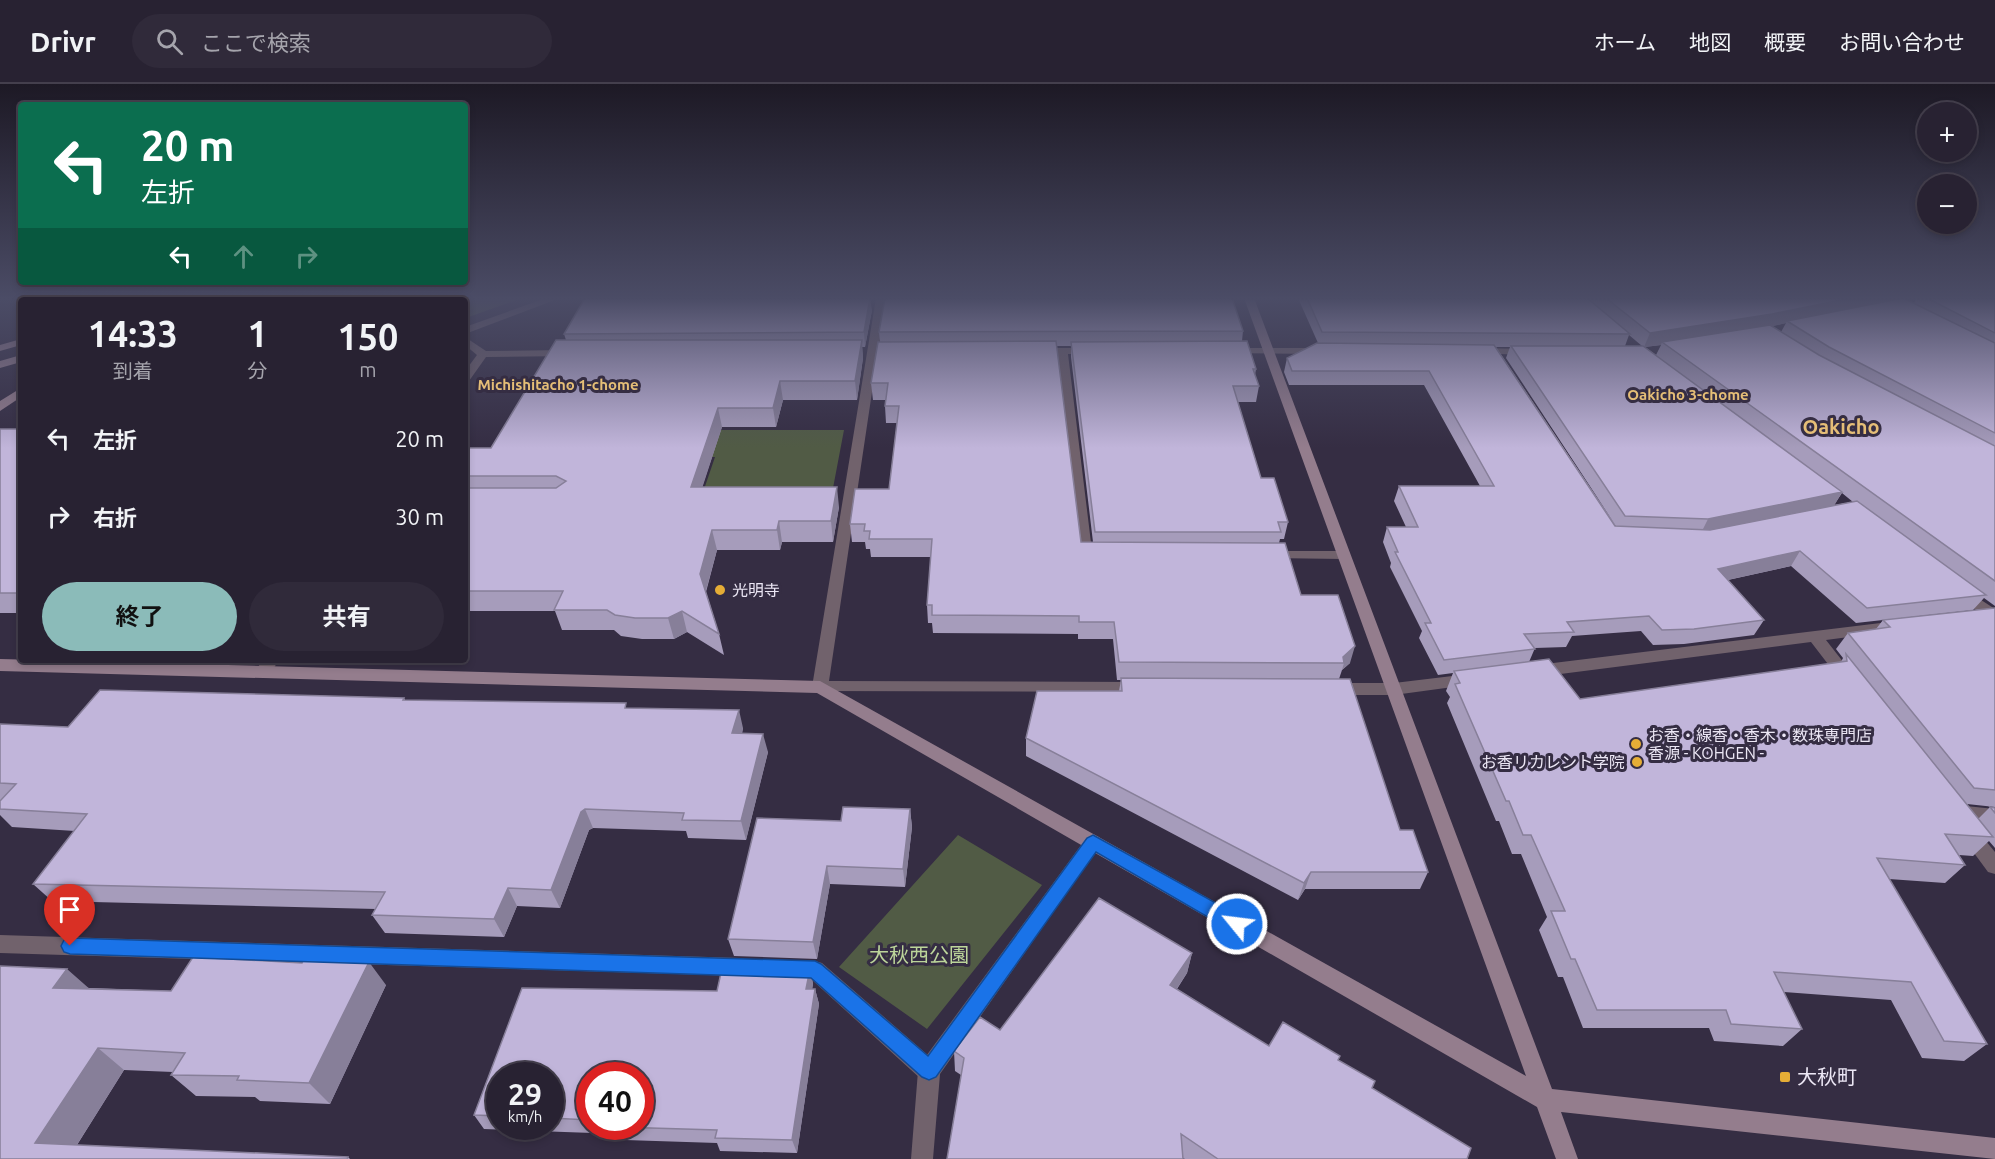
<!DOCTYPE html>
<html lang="ja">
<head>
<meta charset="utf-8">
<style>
	:root { --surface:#282232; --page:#302a3a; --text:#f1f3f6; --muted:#a5a4ac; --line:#443f4d; --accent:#8bbbb9 }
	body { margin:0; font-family:Ubuntu,"Noto Sans JP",sans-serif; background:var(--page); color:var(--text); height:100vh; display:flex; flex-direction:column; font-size:22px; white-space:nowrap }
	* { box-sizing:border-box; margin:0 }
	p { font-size:20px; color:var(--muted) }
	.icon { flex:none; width:33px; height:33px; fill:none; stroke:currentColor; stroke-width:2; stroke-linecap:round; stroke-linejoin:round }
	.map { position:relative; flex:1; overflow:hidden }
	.side { position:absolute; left:18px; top:213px; width:450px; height:366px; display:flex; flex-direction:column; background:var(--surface); border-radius:6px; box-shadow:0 3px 9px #0003,0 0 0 2px var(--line) }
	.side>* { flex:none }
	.guide { position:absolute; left:18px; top:18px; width:450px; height:183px; border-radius:6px; box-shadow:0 3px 9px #0003,0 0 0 2px var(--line); background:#0b6e4f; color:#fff; overflow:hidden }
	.buttons { position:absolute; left:1917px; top:18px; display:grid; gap:12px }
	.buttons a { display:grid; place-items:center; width:60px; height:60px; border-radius:50%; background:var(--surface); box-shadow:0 3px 9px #0003,0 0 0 2px var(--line); font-size:30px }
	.speed { position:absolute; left:486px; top:978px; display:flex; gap:12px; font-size:30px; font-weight:700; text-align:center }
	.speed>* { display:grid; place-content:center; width:78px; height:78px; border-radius:50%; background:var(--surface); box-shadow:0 3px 9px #0003,0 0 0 2px var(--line); line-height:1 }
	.speed small { font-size:15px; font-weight:400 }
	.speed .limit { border:9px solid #d22; background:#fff; color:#111 }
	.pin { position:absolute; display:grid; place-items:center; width:51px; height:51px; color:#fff; margin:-62px -26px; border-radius:50% 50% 50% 0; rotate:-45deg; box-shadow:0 0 6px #0007 }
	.pin .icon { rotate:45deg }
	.me { position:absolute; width:66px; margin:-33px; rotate:299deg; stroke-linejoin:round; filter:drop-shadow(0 0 4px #0008) }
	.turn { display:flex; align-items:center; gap:21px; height:126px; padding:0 24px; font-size:27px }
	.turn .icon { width:78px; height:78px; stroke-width:2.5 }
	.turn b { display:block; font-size:42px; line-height:51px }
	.lanes { display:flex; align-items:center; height:57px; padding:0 24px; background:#0003; justify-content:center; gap:30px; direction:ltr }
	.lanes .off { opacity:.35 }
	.eta { display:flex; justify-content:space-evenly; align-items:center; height:102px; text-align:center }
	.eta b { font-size:36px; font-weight:700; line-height:42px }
	.button { display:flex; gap:12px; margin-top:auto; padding:12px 24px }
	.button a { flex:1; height:69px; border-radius:36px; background:var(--accent); color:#111; font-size:24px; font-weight:700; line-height:69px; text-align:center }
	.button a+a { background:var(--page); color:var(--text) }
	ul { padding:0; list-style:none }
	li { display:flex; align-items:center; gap:18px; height:78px; padding:0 24px }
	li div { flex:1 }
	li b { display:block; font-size:22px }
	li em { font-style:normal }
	header { display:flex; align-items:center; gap:36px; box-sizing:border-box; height:84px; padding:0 30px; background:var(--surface); border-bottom:2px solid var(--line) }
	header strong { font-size:28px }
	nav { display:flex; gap:33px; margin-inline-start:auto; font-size:21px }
	.search { width:420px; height:54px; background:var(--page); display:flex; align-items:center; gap:15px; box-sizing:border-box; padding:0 21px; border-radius:33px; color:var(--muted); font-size:22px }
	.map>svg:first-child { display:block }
</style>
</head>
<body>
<header>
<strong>Drivr</strong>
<div class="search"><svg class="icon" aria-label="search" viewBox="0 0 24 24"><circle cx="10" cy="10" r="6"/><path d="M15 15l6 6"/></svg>ここで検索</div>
<nav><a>ホーム</a><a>地図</a><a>概要</a><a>お問い合わせ</a></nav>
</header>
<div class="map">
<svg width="1995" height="1075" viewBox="0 0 1995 1075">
	<rect width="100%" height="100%" fill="#352d43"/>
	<path fill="#515b45" d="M 438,214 L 522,214 L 466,234 L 465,216 L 441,216 Z
		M 701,346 L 844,346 L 830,420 L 699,420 L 715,373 L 692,373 Z
		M 958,751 L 1042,801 L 927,945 L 839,883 Z"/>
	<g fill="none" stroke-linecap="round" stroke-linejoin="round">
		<path fill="#71626c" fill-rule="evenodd" d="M 1956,721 L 1995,725 L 1995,739 L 1950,733 L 1947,728 L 1950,723 Z
			M 1093,750 L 1099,753 L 1102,758 L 1099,763 L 940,990 L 933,1075 L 911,1075 L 918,987 L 921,979 L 1087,753 Z"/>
		<path fill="#71626c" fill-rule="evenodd" d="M 403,214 L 415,214 L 416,216 L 404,216 Z
			M 546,214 L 560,214 L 465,250 L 465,243 Z
			M 876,214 L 886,214 L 829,597 L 1139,598 L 1145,600 L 1147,604 L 1145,608 L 814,607 L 812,603 Z
			M 465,253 L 486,267 L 567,266 L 573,269 L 567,272 L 486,273 L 469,297 L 465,298 L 465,287 L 477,271 L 465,261 Z
			M 1038,264 L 1089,264 L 1094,267 L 1089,270 L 1068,270 L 1092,467 L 1099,468 L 1101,471 L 1099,474 L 1086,475 L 1079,471 L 1057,270 L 1034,269 L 1033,267 Z
			M 1230,264 L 1320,264 L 1325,267 L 1320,270 L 1226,269 L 1225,267 Z
			M 1479,264 L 1527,265 L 1533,268 L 1527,271 L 1475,269 L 1474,267 Z
			M 1268,467 L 1343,467 L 1350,471 L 1343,475 L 1263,474 L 1261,471 L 1263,468 Z
			M 1961,503 L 1995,525 L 1995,535 L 1988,535 L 1956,511 L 1954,508 Z
			M 1897,537 L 1905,542 L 1902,546 L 1826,556 L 1855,593 L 1853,597 L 1841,597 L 1811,558 L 1537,593 L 1531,591 L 1529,587 L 1531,583 L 1537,581 Z
			M 263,576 L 279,576 C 273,585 269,594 257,591 L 255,587 Z
			M 1469,590 L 1475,592 L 1477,596 L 1475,600 L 1394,611 L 1334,611 L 1328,609 L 1326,605 L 1328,601 L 1334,599 L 1394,599 Z
			M 1969,742 L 1975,744 L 1995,768 L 1995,790 L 1988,788 L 1963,754 L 1960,749 L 1963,744 Z
			M 0,851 L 741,874 L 748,876 L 751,883 L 748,890 L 741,892 L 0,869 Z
			M 792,876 L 815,877 L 822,879 L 937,979 L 940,987 L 937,995 L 929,998 L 921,995 L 811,895 L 785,892 L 782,885 L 785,878 Z"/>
		<path fill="#947d8d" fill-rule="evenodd" d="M 154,214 L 169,214 L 168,216 L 153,216 Z
			M 197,214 L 212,214 L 211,216 L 196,216 Z
			M 1244,214 L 1254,214 L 1552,1005 L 1995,1054 L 1995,1075 L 1561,1028 L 1578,1075 L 1556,1075 L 1537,1023 L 817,609 L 0,587 L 0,575 L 820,597 L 1526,992 Z
			M 21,255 L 21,261 L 0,267 L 0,261 Z
			M 21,271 L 21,278 L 0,284 L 0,277 Z
			M 21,304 L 21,313 L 0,327 L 0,317 Z"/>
	</g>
	<path fill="#a69cbb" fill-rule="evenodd" d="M 1298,214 L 1909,214 L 1905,215 L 1914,219 L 1917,214 L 1995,214 L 1995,522 L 1984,514 L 1973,526 L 1856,539 L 1791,482 L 1728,496 L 1764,536 L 1754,551 L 1684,560 L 1653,561 L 1641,547 L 1572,552 L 1566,563 L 1535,564 L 1529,578 L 1580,615 L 1841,578 L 1843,574 L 1836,565 L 1848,549 L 1876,545 L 1883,536 L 1995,524 L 1995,723 L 1967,720 L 1978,735 L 1990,723 L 1995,724 L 1995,764 L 1989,757 L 1973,772 L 1959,771 L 1965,781 L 1945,799 L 1889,795 L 1987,960 L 1964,977 L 1922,974 L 1891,916 L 1784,908 L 1802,945 L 1783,962 L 1714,957 L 1709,944 L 1583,944 L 1563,893 L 1558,893 L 1539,846 L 1547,833 L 1521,770 L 1512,770 L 1499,737 L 1496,737 L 1447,619 L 1450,613 L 1446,607 L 1453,589 L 1438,591 L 1419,554 L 1422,547 L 1390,483 L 1391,479 L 1383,458 L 1387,443 L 1406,443 L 1394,417 L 1399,402 L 1480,402 L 1424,301 L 1289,301 L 1284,288 L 1287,274 L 1318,259 ZM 1786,239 L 1781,248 L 1772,242 ZM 1629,251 L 1642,262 L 1625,262 ZM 1661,261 L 1656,271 L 1645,263 ZM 1496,263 L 1510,263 L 1506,274 L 1616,442 ZM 1842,409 L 1853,418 L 1834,421 Z
		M 872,226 L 865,263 L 862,263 L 863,274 L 857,316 L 783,316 L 776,343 L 722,343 L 702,403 L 839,423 L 833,458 L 782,458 L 780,466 L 717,466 L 706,508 L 719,550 L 724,571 L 687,548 L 674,555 L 642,555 L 621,552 L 614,546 L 562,546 L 555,527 L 465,527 L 465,364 L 491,364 L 566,256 L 564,250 Z
		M 1243,247 L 1242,257 L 1256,285 L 1255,291 L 1259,302 L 1256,318 L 1238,318 L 1261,394 L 1288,438 L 1284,455 L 1280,455 L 1279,459 L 1301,511 L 1350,579 L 1342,586 L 1339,595 L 1400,746 L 1428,788 L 1420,805 L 1305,805 L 1298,816 L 1026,672 L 1026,654 L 1119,607 L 1121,596 L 1117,596 L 1113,555 L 1078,555 L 1078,550 L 933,549 L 932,539 L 928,539 L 927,521 L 931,473 L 871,473 L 870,465 L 866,465 L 865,458 L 852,458 L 850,440 L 889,405 L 897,339 L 886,339 L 885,322 L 886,316 L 873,316 L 871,299 L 880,258 L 879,248 ZM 1056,262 L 1071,262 L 1071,273 L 1093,458 L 1081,458 Z
		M 0,345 L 21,345 L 21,529 L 0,529 Z
		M 404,614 L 405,616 L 628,624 L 743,644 L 742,650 L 768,668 L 746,756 L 688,754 L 686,747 L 593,744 L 589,746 L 560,824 L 517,822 L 504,853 L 385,849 L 372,831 L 376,825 L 52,817 L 33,800 L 75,747 L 12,743 L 0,731 L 0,640 L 68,643 Z
		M 910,725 L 912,743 L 905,803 L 830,800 L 817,875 L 734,872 L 728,855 L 841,737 Z
		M 1192,869 L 1187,889 L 1177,905 L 1269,962 L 1338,976 L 1372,1004 L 1467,1075 L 1185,1075 L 961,991 L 955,987 L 954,967 L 1000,946 Z
		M 723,880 L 807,882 L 810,885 L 813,900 L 812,905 L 815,905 L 819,920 L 797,1069 L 720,1067 L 717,1059 L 625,1056 L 621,1050 L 484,1045 L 474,1031 L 522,904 L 717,907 ZM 500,992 L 550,992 L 550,1042 L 500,1042 ZM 590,992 L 640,992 L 640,1042 L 590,1042 Z
		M 3,882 L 89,904 L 171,907 L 386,901 L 330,1020 L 260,1017 L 255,1013 L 196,1012 L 171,991 L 173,988 L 124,986 L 77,1061 L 348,1073 L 350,1075 L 0,1075 Z"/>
	<path fill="#877f99" d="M 870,214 L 872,226 L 865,263 L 864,248 Z
		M 1851,214 L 1909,214 L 1790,239 L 1787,237 L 1786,239 L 1765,244 L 1662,258 L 1661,261 L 1644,263 L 1650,249 Z
		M 862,256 L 863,274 L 857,316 L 855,297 Z
		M 780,297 L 783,316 L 776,343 L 773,324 Z
		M 718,324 L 722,343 L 696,423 L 691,403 Z
		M 837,403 L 839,423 L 833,458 L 831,437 Z
		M 1842,408 L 1834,422 L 1701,449 L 1708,435 Z
		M 779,437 L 782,458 L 780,466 L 777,446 Z
		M 712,446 L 717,466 L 705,510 L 700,490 Z
		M 1800,467 L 1791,482 L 1709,500 L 1718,485 Z
		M 682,527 L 687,548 L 674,555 L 668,534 Z
		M 1355,562 L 1350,579 L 1342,586 L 1344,579 L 1343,573 Z
		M 739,626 L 743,644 L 737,668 L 732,649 Z
		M 763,650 L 768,668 L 746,756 L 741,737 Z
		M 585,725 L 593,744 L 589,746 L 560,824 L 551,806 L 581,728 Z
		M 910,725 L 912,743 L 905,803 L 903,785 Z
		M 827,782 L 830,800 L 817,875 L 813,858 Z
		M 1311,788 L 1305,805 L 1298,816 L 1304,799 Z
		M 508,804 L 517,822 L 504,853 L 494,835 Z
		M 1192,869 L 1187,889 L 1166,921 L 1170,901 Z
		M 369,878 L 386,901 L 330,1020 L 309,999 Z
		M 67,885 L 92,907 L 53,904 Z
		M 810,885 L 813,900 L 810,920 L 806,905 Z
		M 815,905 L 819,920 L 797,1069 L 792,1056 Z
		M 98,964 L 124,986 L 68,1075 L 35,1059 Z"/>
	<path fill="#c1b5da" stroke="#877f99" stroke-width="1.5" d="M 277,214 L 399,214 L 402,216 L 280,216 Z
		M 585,214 L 870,214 L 864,248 L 564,250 Z
		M 885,214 L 1232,214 L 1243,247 L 879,248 Z
		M 1307,214 L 1587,214 L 1630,250 L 1322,248 Z
		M 1606,214 L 1851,214 L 1772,230 L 1650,249 Z
		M 1903,214 L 1995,259 L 1995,349 L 1829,263 L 1787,237 Z
		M 1927,214 L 1995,214 L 1995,249 Z
		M 1770,241 L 1819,271 L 1995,362 L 1995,497 L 1662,258 Z
		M 556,256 L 862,256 L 855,297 L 780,297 L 773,324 L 718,324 L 691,403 L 837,403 L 831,437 L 779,437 L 777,446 L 712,446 L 700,490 L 719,550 L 682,527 L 668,534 L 635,534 L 615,531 L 607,526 L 554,526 L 563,507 L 465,507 L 465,404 L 556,404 L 566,397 L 556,392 L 465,392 L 465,364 L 491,364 Z
		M 1056,257 L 1081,458 L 1285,459 L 1301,511 L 1338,511 L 1355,562 L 1343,573 L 1344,579 L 1119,578 L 1114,538 L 1079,538 L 1079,532 L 932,531 L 932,521 L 927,521 L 932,455 L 869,455 L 870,447 L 864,447 L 865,440 L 850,440 L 855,405 L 889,405 L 899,322 L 885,322 L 888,299 L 871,299 L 878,258 Z
		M 1247,257 L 1256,285 L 1253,285 L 1259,302 L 1233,302 L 1261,394 L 1274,394 L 1288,438 L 1278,438 L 1281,448 L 1095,448 L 1071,258 Z
		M 1317,259 L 1494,261 L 1615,442 L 1710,446 L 1857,417 L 1986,511 L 1867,524 L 1800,467 L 1718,485 L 1764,536 L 1694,545 L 1662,546 L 1649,532 L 1567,538 L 1574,548 L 1524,550 L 1535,565 L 1444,576 L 1425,539 L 1431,539 L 1395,468 L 1398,468 L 1387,443 L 1418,443 L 1399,402 L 1494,402 L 1429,287 L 1292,287 L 1287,274 Z
		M 1511,262 L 1643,262 L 1842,408 L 1708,435 L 1625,432 Z
		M 0,345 L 21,345 L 21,509 L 0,509 Z
		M 1995,524 L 1995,706 L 1974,704 L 1848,549 L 1890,543 L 1883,536 Z
		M 1846,570 L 1993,753 L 1945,750 L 1965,781 L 1877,774 L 1987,960 L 1944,957 L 1911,898 L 1774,888 L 1802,945 L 1731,940 L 1726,926 L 1597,926 L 1575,875 L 1571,875 L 1551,827 L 1565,827 L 1531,751 L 1523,751 L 1509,717 L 1506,717 L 1455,600 L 1460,599 L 1454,587 L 1549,575 L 1580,615 L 1847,577 Z
		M 1121,594 L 1350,595 L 1400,746 L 1413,746 L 1428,788 L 1311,788 L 1304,799 L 1026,654 L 1037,607 L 1122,607 Z
		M 100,606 L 404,614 L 403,616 L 626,619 L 625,624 L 739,626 L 732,649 L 763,650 L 741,737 L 682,736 L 684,729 L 585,725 L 581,728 L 551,806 L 508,804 L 494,835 L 372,831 L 385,808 L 33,800 L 87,730 L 0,725 L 0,717 L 16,700 L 0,699 L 0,640 L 68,643 Z
		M 843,723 L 910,725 L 903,785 L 827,782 L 813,858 L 728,855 L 757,734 L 841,737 Z
		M 1990,723 L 1995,724 L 1995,729 Z
		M 1099,814 L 1192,869 L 1170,901 L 1269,962 L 1283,938 L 1340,972 L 1338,976 L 1375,997 L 1372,1004 L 1471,1064 L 1467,1075 L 1218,1075 L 1181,1050 L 1183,1075 L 947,1075 L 964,974 L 954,967 L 980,933 L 1000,946 Z
		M 193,873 L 302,879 L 304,875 L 369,878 L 309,999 L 237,996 L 239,992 L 171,991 L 185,969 L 98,964 L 35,1059 L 348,1073 L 347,1075 L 0,1075 L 0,882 L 67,885 L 53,904 L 171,907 Z
		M 723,880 L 807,882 L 810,885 L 806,905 L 815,905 L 792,1056 L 715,1054 L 717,1046 L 617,1043 L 640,1042 L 640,992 L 590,992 L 590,1036 L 550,1034 L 550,992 L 500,992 L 500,1032 L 474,1031 L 522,904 L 717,907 Z"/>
	<linearGradient id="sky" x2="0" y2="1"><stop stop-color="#1d1925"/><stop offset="0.59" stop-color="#4b4c66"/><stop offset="1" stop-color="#4b4c66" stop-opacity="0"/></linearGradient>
	<rect width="1995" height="364" fill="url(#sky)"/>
	<path fill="#1a73e8" stroke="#114b97" stroke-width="1.5" d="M 1093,751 L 1243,834 L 1246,840 L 1243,846 L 1237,848 L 1230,846 L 1096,768 L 936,993 L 929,996 L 922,993 L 811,894 L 70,870 L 64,868 L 61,862 L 64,856 L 70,854 L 815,877 L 821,880 L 928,972 L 1087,754 Z"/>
	<g fill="#e5ad36" stroke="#352d43" stroke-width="2">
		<circle cx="720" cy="506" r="6"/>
		<circle cx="1636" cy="660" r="6"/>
		<circle cx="1637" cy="678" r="6"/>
		<rect x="1779" y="987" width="12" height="12" rx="3"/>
	</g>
	<g text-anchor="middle" stroke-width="6" stroke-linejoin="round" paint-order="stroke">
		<g font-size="15" font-weight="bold" fill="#e5be77" stroke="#352d43">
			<text x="558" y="306">Michishitacho 1-chome</text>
			<text x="1688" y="316">Oakicho 3-chome</text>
		</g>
		<g font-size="16" fill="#ece7f5" stroke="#352d43" text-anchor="start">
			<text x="732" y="512">光明寺</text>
			<text x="1648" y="657">お香・線香・香木・数珠専門店<tspan x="1648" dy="18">香源 - KOHGEN -</tspan></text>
			<text x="1625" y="684" text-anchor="end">お香リカレント学院</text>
		</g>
		<g font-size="20" font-weight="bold" fill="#e5be77" stroke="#352d43">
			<text x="1841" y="350">Oakicho</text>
		</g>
		<g font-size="20" fill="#bcd59a" stroke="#352d43">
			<text x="919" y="878">大秋西公園</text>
		</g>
		<g font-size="20" fill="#ece7f5" stroke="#352d43" text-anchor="start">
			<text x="1797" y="1000">大秋町</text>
		</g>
	</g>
</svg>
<div class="buttons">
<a>+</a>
<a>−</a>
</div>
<div class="speed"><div>29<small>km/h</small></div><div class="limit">40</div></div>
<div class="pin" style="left:70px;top:862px;background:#d93025"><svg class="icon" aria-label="arrive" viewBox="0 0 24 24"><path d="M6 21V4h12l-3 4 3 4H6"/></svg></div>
<svg class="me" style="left:1237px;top:840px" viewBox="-20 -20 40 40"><circle r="17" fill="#1a73e8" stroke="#fff" stroke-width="3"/><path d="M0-11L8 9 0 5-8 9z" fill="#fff"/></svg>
<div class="guide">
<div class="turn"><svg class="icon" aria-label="left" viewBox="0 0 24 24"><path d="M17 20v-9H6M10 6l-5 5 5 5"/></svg><div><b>20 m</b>左折</div></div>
<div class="lanes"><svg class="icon" aria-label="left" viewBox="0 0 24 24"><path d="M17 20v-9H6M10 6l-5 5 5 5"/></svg><svg class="icon off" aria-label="ahead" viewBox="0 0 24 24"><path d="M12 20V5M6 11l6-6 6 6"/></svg><svg class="icon off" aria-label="right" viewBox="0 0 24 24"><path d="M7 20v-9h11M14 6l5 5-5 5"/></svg></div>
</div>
<section class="side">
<div class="eta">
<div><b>14:33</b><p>到着</p></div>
<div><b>1</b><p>分</p></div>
<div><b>150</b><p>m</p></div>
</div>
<ul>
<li><svg class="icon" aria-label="left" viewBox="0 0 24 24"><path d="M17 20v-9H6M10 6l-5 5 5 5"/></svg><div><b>左折</b></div><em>20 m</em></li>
<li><svg class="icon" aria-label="right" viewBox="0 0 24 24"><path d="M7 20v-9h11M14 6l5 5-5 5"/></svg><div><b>右折</b></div><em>30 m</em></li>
</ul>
<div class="button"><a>終了</a><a>共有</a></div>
</section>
</div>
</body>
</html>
